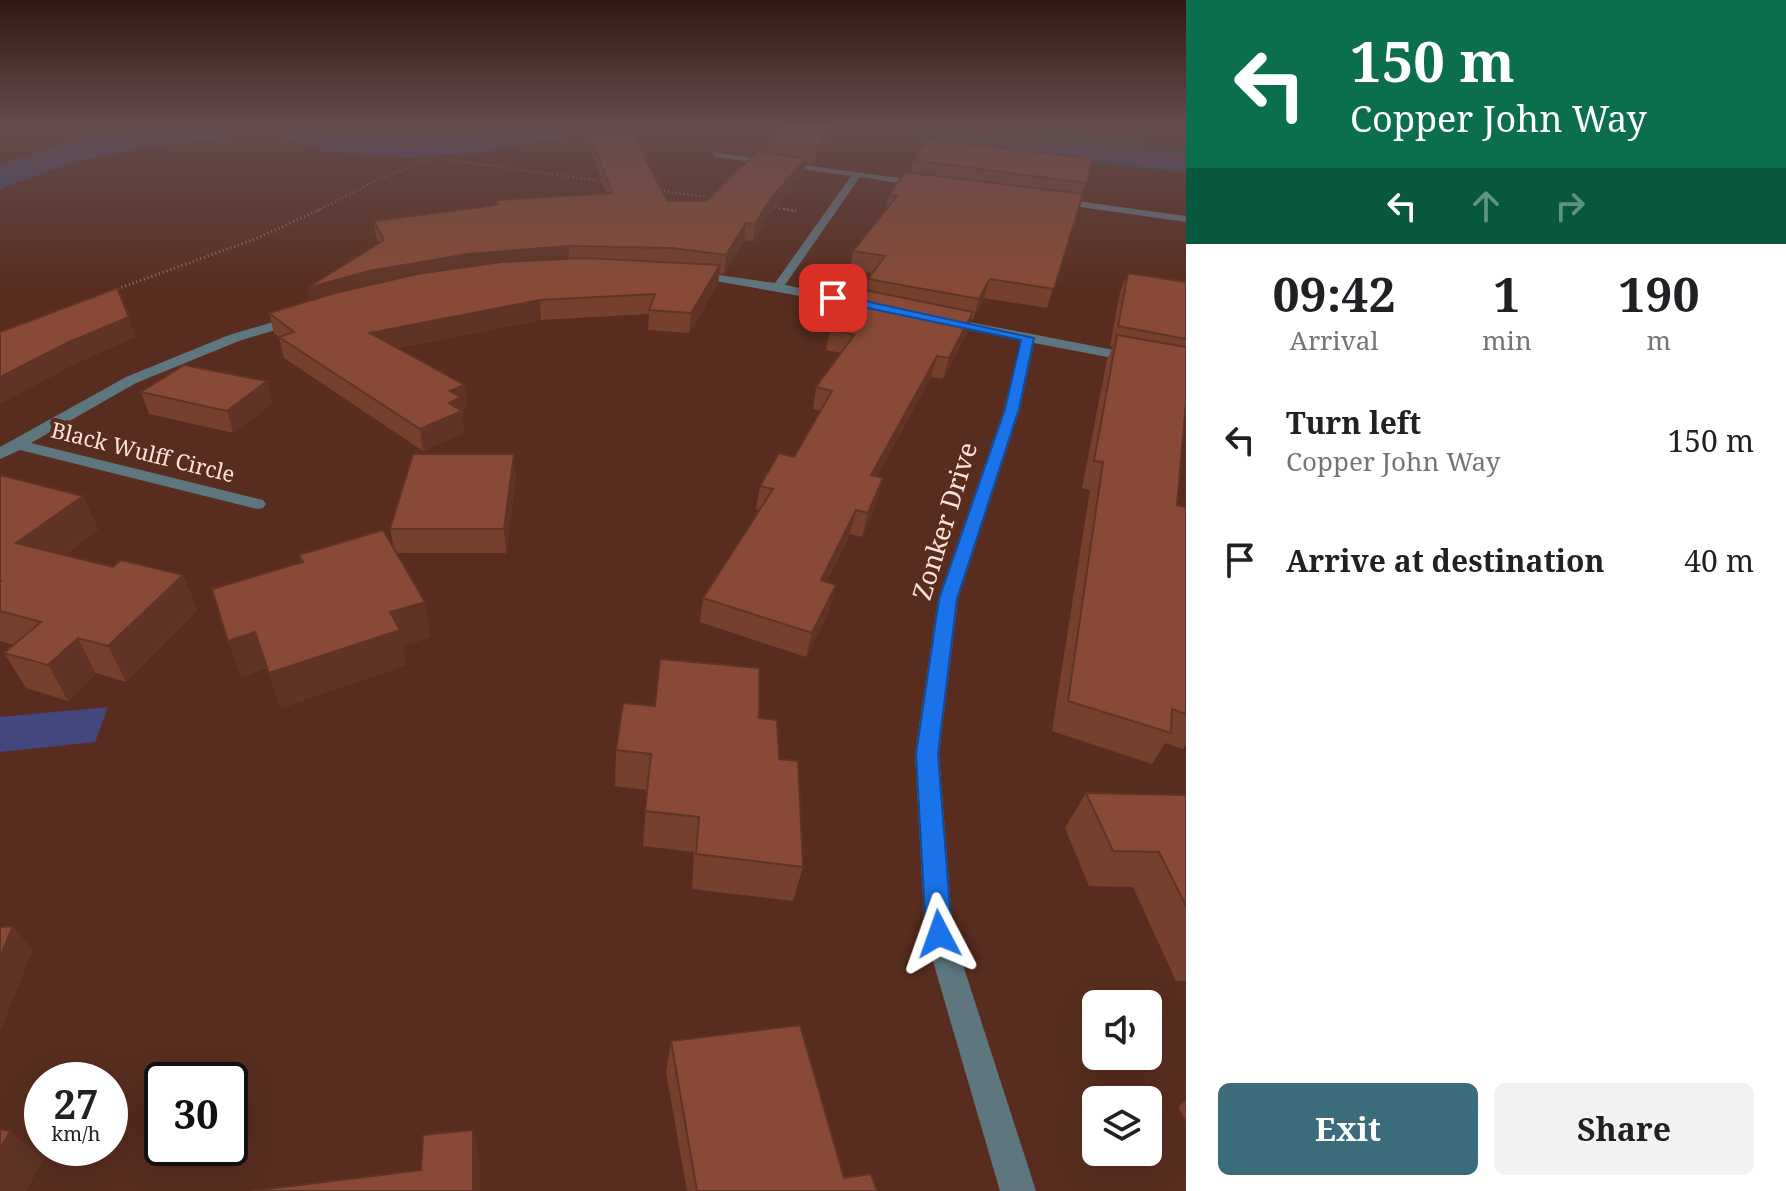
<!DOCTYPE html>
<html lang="en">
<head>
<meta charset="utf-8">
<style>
	:root { --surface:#fff; --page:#f2f2f2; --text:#202124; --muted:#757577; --accent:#3b6c7b }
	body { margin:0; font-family:"Noto Serif",serif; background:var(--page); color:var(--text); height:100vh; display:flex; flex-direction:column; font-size:30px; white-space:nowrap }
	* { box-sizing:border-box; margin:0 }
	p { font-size:26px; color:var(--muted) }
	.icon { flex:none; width:44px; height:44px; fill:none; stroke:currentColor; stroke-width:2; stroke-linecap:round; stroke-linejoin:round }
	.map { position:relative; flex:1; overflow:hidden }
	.details { display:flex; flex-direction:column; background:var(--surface); width:600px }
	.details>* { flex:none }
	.guide { background:#0b6e4f; color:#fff; overflow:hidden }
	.controls { position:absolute; left:1082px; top:990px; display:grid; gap:16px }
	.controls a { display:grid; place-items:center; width:80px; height:80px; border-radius:12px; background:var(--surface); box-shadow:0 8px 32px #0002; font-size:40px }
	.speed { position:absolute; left:24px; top:1062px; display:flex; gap:16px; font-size:40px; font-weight:700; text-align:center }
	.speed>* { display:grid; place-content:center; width:104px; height:104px; border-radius:50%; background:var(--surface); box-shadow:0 8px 32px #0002; line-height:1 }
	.speed small { font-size:20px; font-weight:400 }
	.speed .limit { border:4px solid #111; border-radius:12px; background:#fff; color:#111 }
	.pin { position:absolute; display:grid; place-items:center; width:68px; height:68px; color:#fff; margin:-34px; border-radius:16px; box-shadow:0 4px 12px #0006 }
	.me { position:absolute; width:88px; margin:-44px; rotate:356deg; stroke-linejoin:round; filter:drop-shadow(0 0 6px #0008) }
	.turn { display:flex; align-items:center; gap:28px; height:168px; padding:0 32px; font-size:36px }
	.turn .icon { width:104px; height:104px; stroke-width:2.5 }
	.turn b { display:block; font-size:56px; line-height:68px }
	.lanes { display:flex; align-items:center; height:76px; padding:0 32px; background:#0003; justify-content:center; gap:40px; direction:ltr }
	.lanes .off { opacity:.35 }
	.eta { display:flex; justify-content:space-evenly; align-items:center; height:136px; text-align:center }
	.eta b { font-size:48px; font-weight:700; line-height:56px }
	.button { display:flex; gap:16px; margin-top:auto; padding:16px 32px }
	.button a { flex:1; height:92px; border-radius:12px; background:var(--accent); color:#fff; font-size:32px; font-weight:700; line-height:92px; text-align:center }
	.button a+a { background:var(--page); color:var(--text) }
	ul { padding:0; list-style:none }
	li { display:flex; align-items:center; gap:24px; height:120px; padding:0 32px }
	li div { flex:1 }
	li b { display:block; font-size:30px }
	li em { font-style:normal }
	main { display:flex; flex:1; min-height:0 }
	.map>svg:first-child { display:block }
</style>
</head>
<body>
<main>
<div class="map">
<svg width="1186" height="1191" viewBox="0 0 1186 1191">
	<rect width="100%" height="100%" fill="#582d1f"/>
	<path fill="#1a563a" d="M 1058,126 L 1186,149 L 1186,173 L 970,151 L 897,132 L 943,127 L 1004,134 Z"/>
	<path fill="#43477d" d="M 1000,141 L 1064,143 L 1186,155 L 1186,172 L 961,145 Z
		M 108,707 L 95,742 L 0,752 L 0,717 Z"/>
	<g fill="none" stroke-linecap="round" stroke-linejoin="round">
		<path fill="#43477d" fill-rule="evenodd" d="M 177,124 L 305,124 L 328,131 L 411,138 L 474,133 L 527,124 L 599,124 L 594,131 L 583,134 L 474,153 L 411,158 L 324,151 L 276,135 L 253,134 L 136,149 L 74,162 L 0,189 L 0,165 L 64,143 Z"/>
		<path stroke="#997467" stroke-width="2" stroke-dasharray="1 3" stroke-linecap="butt" d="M 656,190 L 713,198
			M 771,207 L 796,211
			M 317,211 L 379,179 L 435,158 L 607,182"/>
		<path stroke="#997467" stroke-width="3" stroke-dasharray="1 3" stroke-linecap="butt" d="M 784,209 L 796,211
			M 95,297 L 255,239 L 321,209"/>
		<path fill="#5e767e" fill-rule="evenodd" d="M 712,152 L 927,182 L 924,187 L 860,177 L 785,285 L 880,304 L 880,310 L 687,276 L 687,272 L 691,271 L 775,283 L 851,176 L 715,157 Z
			M 1055,198 L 1186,216 L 1186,222 L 1052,203 Z
			M 297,315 L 302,316 L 302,322 L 239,341 L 136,383 L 31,443 L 263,500 L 266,504 L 263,508 L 257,509 L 20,450 L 0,459 L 0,447 L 126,377 L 229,335 Z
			M 943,317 L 1186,364 L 1186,372 L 1034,343 L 1020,409 L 958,599 L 939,754 L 953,934 L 1036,1191 L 1000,1191 L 925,934 L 915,754 L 938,599 L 1004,409 L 1021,340 L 938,324 L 938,318 Z"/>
	</g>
	<path fill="#75402e" d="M 843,128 L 814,163 L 806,162 L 804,174 L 769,214 L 753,241 L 744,240 L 724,274 L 719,273 L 718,284 L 689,333 L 648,330 L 649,314 L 541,320 L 398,348 L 467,407 L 462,409 L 464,433 L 423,451 L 284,358 L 279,337 L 274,333 L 269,313 L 310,301 L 379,243 L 376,238 L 374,221 L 482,207 L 496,204 L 496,200 L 606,193 L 590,148 L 590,134 L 667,201 L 706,201 L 767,153 L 768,142 Z
		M 1093,159 L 1047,308 L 984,298 L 973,319 L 971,319 L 967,332 L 943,379 L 931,377 L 877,476 L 877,501 L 862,537 L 850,534 L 826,582 L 830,609 L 806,657 L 700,622 L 703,598 L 760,510 L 756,509 L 760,486 L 794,457 L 820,411 L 813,409 L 816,387 L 841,353 L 826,350 L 830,330 L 866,290 L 868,279 L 872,273 L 850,270 L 853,251 L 886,210 L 889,195 L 910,173 L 913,160 Z
		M 1128,273 L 1186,282 L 1186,415 L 1184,420 L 1177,505 L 1186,507 L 1186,745 L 1183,749 L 1165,743 L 1152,764 L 1052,731 L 1090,490 L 1082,488 L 1107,360 L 1113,346 L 1110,346 L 1120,292 Z
		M 141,392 L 273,403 L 233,433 L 149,414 Z
		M 0,475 L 83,496 L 98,529 L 65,555 L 113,567 L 183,575 L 197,610 L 126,682 L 96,673 L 68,701 L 26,688 L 4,653 L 14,645 L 0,641 Z
		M 516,477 L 506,553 L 396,553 L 430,637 L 403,646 L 406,665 L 281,708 L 267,668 L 241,677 L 228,641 L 301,562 L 299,555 L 394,549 L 390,529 Z
		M 759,718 L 779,759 L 803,867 L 793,901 L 692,889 L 694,852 L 643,846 L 647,790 L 615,786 L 616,750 Z
		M 1086,793 L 1186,795 L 1186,981 L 1176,981 L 1133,887 L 1089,886 L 1065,828 Z
		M 671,1041 L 844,1178 L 877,1191 L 687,1191 L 666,1072 Z
		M 1186,1100 L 1186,1121 L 1178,1107 Z"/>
	<path fill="#5f3426" d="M 837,124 L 844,124 L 843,128 L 814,163 L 816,148 Z
		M 806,159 L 804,174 L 769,214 L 753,241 L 755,224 L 771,198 Z
		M 746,223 L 744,240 L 724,274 L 726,255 Z
		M 569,246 L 569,264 L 311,307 L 307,288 L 369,271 L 468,254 Z
		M 720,265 L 718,284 L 689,333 L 691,313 Z
		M 990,279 L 984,298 L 973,319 L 979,299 Z
		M 540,300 L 541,320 L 374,353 L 370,333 Z
		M 973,312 L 967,332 L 943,379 L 949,358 Z
		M 129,317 L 136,337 L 77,363 L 0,404 L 0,377 L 69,342 Z
		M 937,356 L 931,377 L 865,498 L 871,475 Z
		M 267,381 L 273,403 L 233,433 L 227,411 Z
		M 465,385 L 467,407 L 462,409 L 464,433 L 423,451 L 420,429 L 449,403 L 450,391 Z
		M 514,454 L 516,477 L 506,553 L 504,529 Z
		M 883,478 L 877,501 L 862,537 L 868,513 Z
		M 83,496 L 98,529 L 34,578 L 16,543 Z
		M 856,510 L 850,534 L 815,604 L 821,580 Z
		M 183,575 L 197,610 L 126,682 L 108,646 Z
		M 836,585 L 830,609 L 806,657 L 812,633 Z
		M 425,602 L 430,637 L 403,646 L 406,665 L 281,708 L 269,673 L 390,612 Z
		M 255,632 L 267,668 L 241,677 L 228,641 Z
		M 78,638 L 96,673 L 68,701 L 48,665 Z
		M 13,926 L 33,950 L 0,1032 L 0,957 Z
		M 473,1130 L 480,1158 L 480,1191 L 473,1191 Z
		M 10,1131 L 44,1159 L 26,1191 L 0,1191 L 0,1149 Z"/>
	<path fill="#884a36" stroke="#5f3426" stroke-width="2" d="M 787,124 L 837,124 L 816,148 L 768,142 Z
		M 632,132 L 667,201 L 706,201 L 758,151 L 806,159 L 771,198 L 755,224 L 746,223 L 726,255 L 672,248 L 569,246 L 468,254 L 369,271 L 307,288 L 384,240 L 374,221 L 482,207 L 498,204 L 496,200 L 612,193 L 590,134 Z
		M 927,139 L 1093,159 L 1086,183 L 913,160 Z
		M 905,172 L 1083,194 L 1054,289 L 990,279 L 979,299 L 868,279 L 885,256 L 853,251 L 897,196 L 889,195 Z
		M 585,258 L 720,265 L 691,313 L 649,310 L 655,294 L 540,300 L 370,333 L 465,385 L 450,391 L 461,397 L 449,403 L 462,411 L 420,429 L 279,337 L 294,332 L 269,313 L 335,293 L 417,274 L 501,262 Z
		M 1128,273 L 1186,282 L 1186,339 L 1118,326 Z
		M 117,288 L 129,317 L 69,342 L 0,377 L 0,332 Z
		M 860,289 L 973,312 L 949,358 L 937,356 L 871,475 L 883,478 L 868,513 L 856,510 L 821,580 L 836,585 L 812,633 L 703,598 L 773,489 L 760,486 L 779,453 L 794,457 L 832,391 L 816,387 L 854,335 L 830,330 Z
		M 1117,335 L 1186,347 L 1186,402 L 1177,505 L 1186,507 L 1186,714 L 1172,709 L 1171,733 L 1068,701 L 1103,462 L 1094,461 Z
		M 184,365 L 267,381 L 227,411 L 141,392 Z
		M 413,454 L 514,454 L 504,529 L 390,529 Z
		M 0,475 L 83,496 L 16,543 L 113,567 L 121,560 L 183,575 L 108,646 L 78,638 L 48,665 L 4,653 L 41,622 L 0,611 L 0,582 L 1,581 L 0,581 Z
		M 383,530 L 425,602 L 390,612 L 400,630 L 269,673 L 255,632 L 228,641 L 212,589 L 303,562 L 299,555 Z
		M 660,659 L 759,668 L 759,718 L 777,720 L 779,759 L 798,761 L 803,867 L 696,854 L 699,817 L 645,811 L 651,754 L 616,750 L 623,703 L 655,706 Z
		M 1086,793 L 1186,795 L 1186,906 L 1159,852 L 1113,851 Z
		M 13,926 L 0,957 L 0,927 Z
		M 800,1025 L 844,1178 L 871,1174 L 877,1191 L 696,1191 L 697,1191 L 671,1041 Z
		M 0,1129 L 10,1131 L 0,1149 Z
		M 473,1130 L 473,1191 L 251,1191 L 421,1170 L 423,1135 Z"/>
	<linearGradient id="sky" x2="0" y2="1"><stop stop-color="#301911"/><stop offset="0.43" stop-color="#644c4d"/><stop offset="1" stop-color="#644c4d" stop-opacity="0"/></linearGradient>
	<rect width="1186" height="291" fill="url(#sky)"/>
	<path fill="#1a73e8" stroke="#114b97" stroke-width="2" d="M 833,294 L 1034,338 L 1019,409 L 957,599 L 938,754 L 952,934 L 948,942 L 939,946 L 930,942 L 926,934 L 916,754 L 939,599 L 1005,409 L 1021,340 L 829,300 L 827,298 Z"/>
	<g text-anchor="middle" stroke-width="8" stroke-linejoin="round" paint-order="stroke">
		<g font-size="22" fill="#fee2d8" stroke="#582d1f">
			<text transform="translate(143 452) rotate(14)" y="8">Black Wulff Circle</text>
		</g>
		<g font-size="26" fill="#fee2d8" stroke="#582d1f">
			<text transform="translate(945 521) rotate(-73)" y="9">Zonker Drive</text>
		</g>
	</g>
</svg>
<div class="controls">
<a><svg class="icon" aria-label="sound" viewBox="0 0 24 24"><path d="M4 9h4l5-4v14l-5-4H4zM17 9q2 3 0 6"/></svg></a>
<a><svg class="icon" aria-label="layers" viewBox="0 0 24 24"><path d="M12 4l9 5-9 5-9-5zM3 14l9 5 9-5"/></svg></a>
</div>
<div class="speed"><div>27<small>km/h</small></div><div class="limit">30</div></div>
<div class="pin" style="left:833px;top:298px;background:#d93025"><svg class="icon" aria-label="arrive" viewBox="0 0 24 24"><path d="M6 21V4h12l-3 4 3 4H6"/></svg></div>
<svg class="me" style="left:939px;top:934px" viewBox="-20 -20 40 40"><path d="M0-17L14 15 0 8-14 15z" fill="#1a73e8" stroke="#fff" stroke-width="4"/></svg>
</div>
<section class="details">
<div class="guide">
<div class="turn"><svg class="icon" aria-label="left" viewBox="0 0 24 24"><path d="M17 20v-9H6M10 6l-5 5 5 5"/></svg><div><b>150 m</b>Copper John Way</div></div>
<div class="lanes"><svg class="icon" aria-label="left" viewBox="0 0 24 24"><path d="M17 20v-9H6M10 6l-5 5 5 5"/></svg><svg class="icon off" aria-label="ahead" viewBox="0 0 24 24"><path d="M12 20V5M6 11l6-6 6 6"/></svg><svg class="icon off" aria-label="right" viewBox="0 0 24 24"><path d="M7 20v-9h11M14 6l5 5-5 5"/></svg></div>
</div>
<div class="eta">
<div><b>09:42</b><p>Arrival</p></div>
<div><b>1</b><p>min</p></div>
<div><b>190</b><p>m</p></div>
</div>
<ul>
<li><svg class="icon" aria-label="left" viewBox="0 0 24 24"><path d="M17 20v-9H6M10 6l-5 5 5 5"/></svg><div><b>Turn left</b><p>Copper John Way</p></div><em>150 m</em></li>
<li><svg class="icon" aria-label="arrive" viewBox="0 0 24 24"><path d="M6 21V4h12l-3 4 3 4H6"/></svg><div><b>Arrive at destination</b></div><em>40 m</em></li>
</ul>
<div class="button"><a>Exit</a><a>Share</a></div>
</section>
</main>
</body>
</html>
